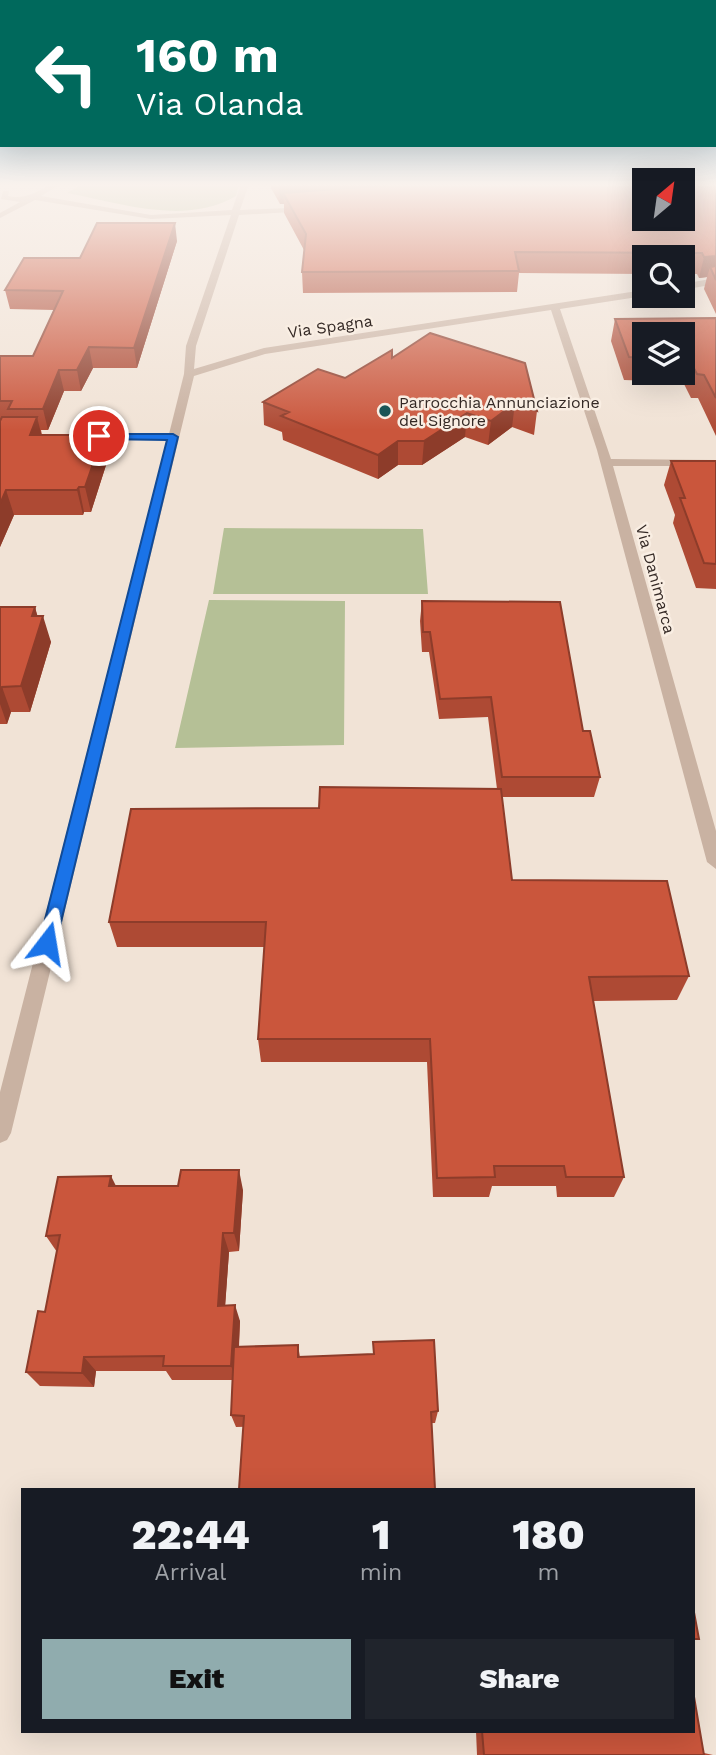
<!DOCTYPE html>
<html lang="en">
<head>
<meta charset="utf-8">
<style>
	:root { --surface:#171b24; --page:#20242c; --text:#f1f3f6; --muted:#9ea1a6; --accent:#90acae }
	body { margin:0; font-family:"Work Sans",sans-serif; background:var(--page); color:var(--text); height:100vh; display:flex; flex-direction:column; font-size:26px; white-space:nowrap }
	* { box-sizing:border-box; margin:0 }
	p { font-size:23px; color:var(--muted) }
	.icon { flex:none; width:38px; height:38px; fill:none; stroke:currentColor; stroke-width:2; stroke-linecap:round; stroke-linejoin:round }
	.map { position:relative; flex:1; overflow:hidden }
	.details { position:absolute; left:21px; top:1488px; width:674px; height:245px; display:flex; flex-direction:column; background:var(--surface); border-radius:0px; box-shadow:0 7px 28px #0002 }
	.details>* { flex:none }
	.guide { position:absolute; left:0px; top:0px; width:718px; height:147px; box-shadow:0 7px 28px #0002; background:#00695c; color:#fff; overflow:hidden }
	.needle { width:46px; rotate:29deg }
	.tools { position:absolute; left:632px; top:168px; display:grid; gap:14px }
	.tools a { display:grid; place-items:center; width:63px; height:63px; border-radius:0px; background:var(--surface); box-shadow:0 7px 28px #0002; font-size:35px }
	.pin { position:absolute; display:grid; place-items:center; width:60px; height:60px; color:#fff; margin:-30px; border:4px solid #fff; border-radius:50%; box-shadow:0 2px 7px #0007 }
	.me { position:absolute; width:77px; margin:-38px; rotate:14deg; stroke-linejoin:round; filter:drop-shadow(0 0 5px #0008) }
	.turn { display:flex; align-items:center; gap:24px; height:147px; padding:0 21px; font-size:32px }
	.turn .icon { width:91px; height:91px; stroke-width:2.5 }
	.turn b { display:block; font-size:49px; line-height:60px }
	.eta { display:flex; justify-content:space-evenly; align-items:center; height:119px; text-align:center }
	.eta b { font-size:42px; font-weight:800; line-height:49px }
	.cta { display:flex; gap:14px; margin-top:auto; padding:14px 21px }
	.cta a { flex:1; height:80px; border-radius:0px; background:var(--accent); color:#111; font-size:28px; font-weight:800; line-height:80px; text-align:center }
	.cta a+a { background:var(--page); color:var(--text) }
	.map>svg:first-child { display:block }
</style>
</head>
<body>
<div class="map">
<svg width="716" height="1755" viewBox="0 0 716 1755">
	<rect width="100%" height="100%" fill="#f1e3d6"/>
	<path fill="#b5c096" d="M 82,184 L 239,184 L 236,196 C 185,226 121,203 67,193 Z
		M 224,528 L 423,529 L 428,594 L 213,594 Z
		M 209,600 L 345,601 L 344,745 L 175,748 Z"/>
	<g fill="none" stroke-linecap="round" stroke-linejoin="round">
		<path fill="#c9b2a2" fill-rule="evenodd" d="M 51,184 L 61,184 L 41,196 L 151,215 L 232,210 L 241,184 L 249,184 L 240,210 L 311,207 L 308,211 L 239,215 L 196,346 L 194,369 L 264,348 L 644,290 L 644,296 L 560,309 L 611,459 L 716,460 L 716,466 L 613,466 L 716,831 L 716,869 L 707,862 L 597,450 L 551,310 L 265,354 L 194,376 L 11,1133 L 7,1140 L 0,1143 L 0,1092 L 167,440 L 73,439 L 67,436 L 73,433 L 169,434 L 184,374 L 186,346 L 231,215 L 151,219 L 35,200 L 0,218 L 0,213 L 20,202 L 1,199 L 3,191 L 9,191 L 8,196 C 24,200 37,192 51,184 Z
			M 716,278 L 716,284 L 682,290 L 682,284 Z"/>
	</g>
	<path fill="#ae4a34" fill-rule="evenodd" d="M 271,184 L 716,184 L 716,314 L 704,289 L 707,277 L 699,278 L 697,274 L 682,274 L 682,257 L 644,257 L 644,274 L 519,273 L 517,292 L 303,293 L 302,272 L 304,250 L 284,213 L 284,204 L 280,204 L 271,188 Z
		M 177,241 L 137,368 L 93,368 L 81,391 L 64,391 L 48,430 L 41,430 L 42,435 L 97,438 L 107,462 L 91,512 L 84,512 L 83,515 L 14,515 L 0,547 L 0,356 L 33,356 L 54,310 L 10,309 L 5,290 L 80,258 Z
		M 716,318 L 716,436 L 698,398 L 691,398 L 683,382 L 624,380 L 611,341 L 615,319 ZM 644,334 L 682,334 L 682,373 L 644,373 Z
		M 392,358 L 537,411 L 534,435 L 512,427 L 488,445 L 465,437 L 422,465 L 398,465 L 378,479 L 283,440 L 282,432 L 264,425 L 263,402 L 345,378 Z
		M 671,461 L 716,461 L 716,589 L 696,588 L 673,523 L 675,515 L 664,485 Z
		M 422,601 L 583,731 L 600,777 L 594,797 L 502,797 L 512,880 L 689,976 L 677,1000 L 593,1001 L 624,1177 L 614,1197 L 557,1197 L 556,1186 L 492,1186 L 489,1197 L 433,1197 L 427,1062 L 261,1062 L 258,1039 L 264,947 L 117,947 L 109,922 L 319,808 L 497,789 L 488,717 L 439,719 L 429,652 L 422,652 L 420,621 Z
		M 0,607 L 35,607 L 37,616 L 51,642 L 30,712 L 11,712 L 7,724 L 0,724 Z
		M 116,1186 L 243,1190 L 239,1251 L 229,1252 L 225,1306 L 240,1321 L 239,1347 L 298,1345 L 300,1357 L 373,1354 L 373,1342 L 438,1411 L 435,1423 L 236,1427 L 231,1415 L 233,1380 L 172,1380 L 166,1371 L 96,1371 L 94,1387 L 40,1386 L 26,1372 L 45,1312 L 57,1252 L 46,1236 Z
		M 476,1731 L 693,1731 L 704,1753 L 713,1755 L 477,1755 Z"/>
	<path fill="#8d3c2a" d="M 285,184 L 548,184 L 283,193 L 284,204 L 280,204 L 279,185 Z
		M 175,223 L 177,241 L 137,368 L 134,348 Z
		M 716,256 L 716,276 L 710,267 L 707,277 L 699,278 L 704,257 Z
		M 89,347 L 93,368 L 81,391 L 77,370 Z
		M 59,370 L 64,391 L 48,430 L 43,409 Z
		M 515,403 L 512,427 L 488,445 L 491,421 Z
		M 467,413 L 465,437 L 422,465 L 424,441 Z
		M 37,417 L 43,441 L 30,435 Z
		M 97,435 L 99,446 L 102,438 L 107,462 L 91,512 L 85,487 Z
		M 398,441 L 398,465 L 378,479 L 378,455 Z
		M 79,487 L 84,512 L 83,515 L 77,490 Z
		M 6,490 L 14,515 L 0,547 L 0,504 Z
		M 35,607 L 40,625 L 43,616 L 51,642 L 30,712 L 21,686 L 32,616 Z
		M 2,687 L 11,712 L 7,724 L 0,704 L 0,692 Z
		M 239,1170 L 243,1190 L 239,1251 L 234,1233 Z
		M 111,1176 L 121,1196 L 109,1186 Z
		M 223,1233 L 229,1252 L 224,1322 L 218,1306 Z
		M 235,1305 L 240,1321 L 237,1380 L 231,1366 Z
		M 84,1357 L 96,1371 L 94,1387 L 82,1373 Z"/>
	<path fill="#ca563c" stroke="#8d3c2a" stroke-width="2" d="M 403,184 L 644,184 L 644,219 L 682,219 L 682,184 L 716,184 L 716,256 L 704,257 L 702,253 L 515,252 L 519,271 L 302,272 L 306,234 L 283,193 Z
		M 97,223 L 175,223 L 134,348 L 89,347 L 77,370 L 59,370 L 43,409 L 8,409 L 12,401 L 0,401 L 0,356 L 33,356 L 63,291 L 5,290 L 24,258 L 80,258 Z
		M 716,266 L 716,280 L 710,267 Z
		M 716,318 L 716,398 L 704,375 L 697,374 L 689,359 L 682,359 L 682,334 L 644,334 L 644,358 L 629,357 L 615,319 Z
		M 430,333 L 525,363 L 537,411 L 515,403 L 491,421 L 467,413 L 424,441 L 398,441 L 378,455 L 281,416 L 289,412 L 263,402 L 318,369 L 345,378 L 392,350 L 392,358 Z
		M 2,417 L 37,417 L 30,435 L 97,435 L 96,438 L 102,438 L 85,487 L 79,487 L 77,490 L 6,490 L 0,504 L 0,421 Z
		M 671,461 L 716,461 L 716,564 L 704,563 L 680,498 L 685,498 Z
		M 422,601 L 560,602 L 583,731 L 590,731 L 600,777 L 502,777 L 491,697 L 440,699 L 430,632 L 423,632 Z
		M 0,607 L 35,607 L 32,616 L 43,616 L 21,686 L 2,687 L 0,692 Z
		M 320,787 L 501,789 L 512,880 L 667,881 L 689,976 L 589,977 L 624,1177 L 566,1177 L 564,1166 L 494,1166 L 495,1177 L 437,1178 L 430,1039 L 258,1039 L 266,922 L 109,922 L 131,809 L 319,808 Z
		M 181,1170 L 239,1170 L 234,1233 L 223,1233 L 218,1306 L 235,1305 L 231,1366 L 163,1366 L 164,1356 L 84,1357 L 82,1373 L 26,1372 L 38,1311 L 45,1312 L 60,1235 L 46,1236 L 58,1177 L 111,1176 L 109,1186 L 178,1186 Z
		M 434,1340 L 438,1411 L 431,1412 L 435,1489 L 239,1489 L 244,1416 L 231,1415 L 234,1347 L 298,1345 L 298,1357 L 374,1354 L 373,1342 Z
		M 693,1607 L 699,1639 L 693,1639 Z
		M 693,1691 L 704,1755 L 484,1755 L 482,1731 L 693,1731 Z"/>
	<linearGradient id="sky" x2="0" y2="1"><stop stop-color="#7ab2d1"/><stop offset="0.43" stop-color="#f9f2ed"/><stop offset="1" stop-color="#f9f2ed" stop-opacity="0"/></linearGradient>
	<rect width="716" height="430" fill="url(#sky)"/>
	<path fill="#1a73e8" stroke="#114b97" stroke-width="2" d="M 95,434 L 173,434 L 178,437 L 56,943 L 47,950 L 39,943 L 167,440 L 99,439 L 94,436 Z"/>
	<circle fill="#1a5556" stroke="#f9eee3" stroke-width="2.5" cx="385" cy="411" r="7"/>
	<g text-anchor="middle" stroke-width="5" stroke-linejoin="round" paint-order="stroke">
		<g font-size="16" fill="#342925" stroke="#f9eee3">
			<text transform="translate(330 326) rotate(-8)" y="6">Via Spagna</text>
			<text transform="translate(656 579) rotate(75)" y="6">Via Danimarca</text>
		</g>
		<g font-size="16" fill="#342925" stroke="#f9eee3" text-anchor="start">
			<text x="399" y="408">Parrocchia Annunciazione<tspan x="399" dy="18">del Signore</tspan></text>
		</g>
	</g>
</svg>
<div class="tools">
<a><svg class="needle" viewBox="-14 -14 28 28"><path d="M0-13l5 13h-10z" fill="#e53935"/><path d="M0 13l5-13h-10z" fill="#9ea1a6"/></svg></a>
<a><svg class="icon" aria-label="search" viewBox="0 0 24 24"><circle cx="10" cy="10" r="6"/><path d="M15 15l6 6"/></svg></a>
<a><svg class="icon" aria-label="layers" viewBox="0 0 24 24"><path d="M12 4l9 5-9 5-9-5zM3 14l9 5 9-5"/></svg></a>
</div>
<div class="pin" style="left:99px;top:436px;background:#d93025"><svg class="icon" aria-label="arrive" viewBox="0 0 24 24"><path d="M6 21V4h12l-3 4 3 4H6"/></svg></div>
<svg class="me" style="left:47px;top:943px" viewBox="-20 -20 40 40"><path d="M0-17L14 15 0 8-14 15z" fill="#1a73e8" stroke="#fff" stroke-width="4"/></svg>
<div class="guide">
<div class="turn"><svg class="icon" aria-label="left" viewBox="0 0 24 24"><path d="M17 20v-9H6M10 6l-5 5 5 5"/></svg><div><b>160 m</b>Via Olanda</div></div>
</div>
<section class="details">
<div class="eta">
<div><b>22:44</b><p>Arrival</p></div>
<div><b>1</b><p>min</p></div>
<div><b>180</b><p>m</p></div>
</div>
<div class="cta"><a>Exit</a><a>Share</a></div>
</section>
</div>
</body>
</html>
